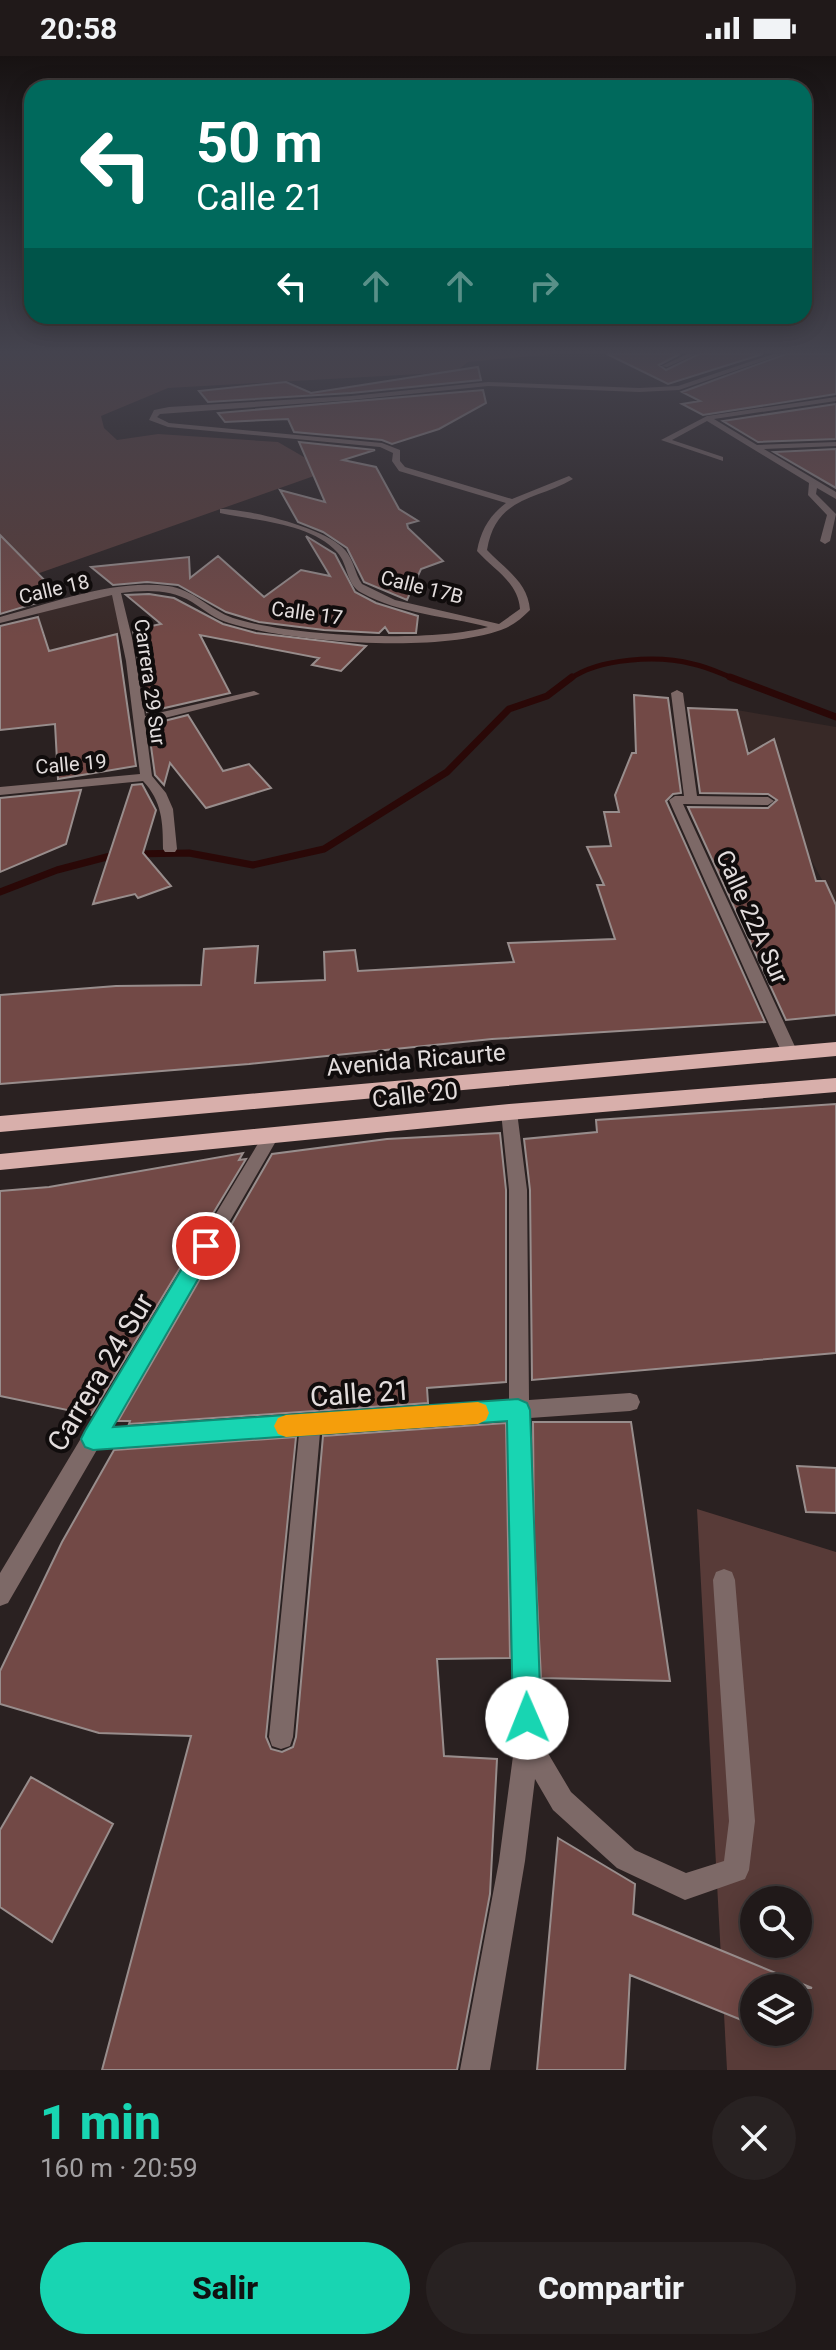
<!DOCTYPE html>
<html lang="es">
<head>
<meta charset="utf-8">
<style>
	:root { --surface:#201919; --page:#282222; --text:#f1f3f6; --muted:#a2a0a2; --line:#3d3838; --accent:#18d5b2 }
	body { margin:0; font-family:Roboto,sans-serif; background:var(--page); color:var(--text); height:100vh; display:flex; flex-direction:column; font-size:30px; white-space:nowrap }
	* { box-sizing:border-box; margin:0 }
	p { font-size:26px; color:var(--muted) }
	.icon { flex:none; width:44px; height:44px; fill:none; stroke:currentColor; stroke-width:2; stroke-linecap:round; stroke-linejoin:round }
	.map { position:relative; height:2014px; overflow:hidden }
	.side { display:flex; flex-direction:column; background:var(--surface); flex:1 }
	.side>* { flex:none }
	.banner { position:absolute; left:24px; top:24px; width:788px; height:244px; border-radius:24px; box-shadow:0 4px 20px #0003,0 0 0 2px var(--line); background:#00695c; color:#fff; overflow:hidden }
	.buttons { position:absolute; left:740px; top:1830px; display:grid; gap:16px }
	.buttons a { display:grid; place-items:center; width:72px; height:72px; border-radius:50%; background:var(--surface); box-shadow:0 4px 20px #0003,0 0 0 2px var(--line); font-size:40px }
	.pin { position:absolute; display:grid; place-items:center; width:68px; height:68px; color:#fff; margin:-34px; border:4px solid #fff; border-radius:50%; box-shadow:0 2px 8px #0007 }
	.me { position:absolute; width:88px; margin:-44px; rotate:359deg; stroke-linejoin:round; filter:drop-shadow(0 0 6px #0008) }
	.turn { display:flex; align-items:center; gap:28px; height:168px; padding:0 40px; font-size:36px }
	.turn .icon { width:104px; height:104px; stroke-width:2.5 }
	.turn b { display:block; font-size:56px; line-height:68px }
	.lanes { display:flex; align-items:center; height:76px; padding:0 40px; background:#0003; justify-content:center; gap:40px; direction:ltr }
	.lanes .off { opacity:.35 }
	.round { display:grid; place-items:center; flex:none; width:84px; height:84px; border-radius:42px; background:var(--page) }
	.headline { display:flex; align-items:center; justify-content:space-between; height:136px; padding:0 40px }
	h1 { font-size:48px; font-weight:800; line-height:60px; color:var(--accent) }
	.cta { display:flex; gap:16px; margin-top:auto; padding:16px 40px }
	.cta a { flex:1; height:92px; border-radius:48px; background:var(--accent); color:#111; font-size:32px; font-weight:800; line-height:92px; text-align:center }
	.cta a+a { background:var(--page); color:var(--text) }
	.status { display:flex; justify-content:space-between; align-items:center; height:56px; padding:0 40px; background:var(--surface); direction:ltr }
	.status svg { height:22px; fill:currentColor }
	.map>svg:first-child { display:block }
</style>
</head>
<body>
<div class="status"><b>20:58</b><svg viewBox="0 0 49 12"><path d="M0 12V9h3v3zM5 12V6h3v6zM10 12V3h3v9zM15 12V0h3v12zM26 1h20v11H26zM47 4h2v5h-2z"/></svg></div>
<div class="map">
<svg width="836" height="2014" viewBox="0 0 836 2014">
	<rect width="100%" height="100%" fill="#2a2121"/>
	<path fill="#382927" d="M 116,537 L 123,577 L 49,595 L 37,556 Z
		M 737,654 L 836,671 L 836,850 L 806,794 L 795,754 L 762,722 L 744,683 Z"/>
	<path fill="#583b38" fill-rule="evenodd" d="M 0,298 L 554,298 L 468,306 L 455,316 L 168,332 L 101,360 L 104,372 L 117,384 L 158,378 L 278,386 L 328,415 L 0,531 Z
		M 697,1453 L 836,1496 L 836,2014 L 727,2014 ZM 754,1844 L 798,1844 L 798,1888 L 754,1888 ZM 754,1932 L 798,1932 L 798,1976 L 754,1976 Z"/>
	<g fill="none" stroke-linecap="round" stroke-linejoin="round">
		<path stroke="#2a0807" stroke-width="5" d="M 570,623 C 599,602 658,599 693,608 C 708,611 722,618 735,623"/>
		<path stroke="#2a0807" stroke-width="7" d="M 730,621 L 836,661
			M 133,798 L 189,797 L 253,809 L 324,793 L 447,716 L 509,653 L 547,640 L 572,621
			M 0,836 L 57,814 L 118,798"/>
	</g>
	<path fill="#724946" stroke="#988d8c" stroke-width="2" d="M 607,298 L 680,298 L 659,309 L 666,314 L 699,298 L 763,298 L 668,328 Z
		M 786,298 L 836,298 L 836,338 L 703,359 L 682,348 L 700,345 L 682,336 Z
		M 478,311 L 481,324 L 351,337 L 208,346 L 199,335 L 286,326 L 311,337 Z
		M 483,334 L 486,347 L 439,373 L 392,388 L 382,384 L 294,376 L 288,363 L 225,366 L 218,357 Z
		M 836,348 L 836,383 L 758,386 L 723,365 Z
		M 299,386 L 375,394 L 343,404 L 376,411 L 399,453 L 418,465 L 407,468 L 408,472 L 443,505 L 421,513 L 407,544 L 364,526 L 347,492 L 323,476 L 298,466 L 280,434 L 325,446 Z
		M 836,393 L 836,432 L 774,396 Z
		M 0,479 L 60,540 L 0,558 Z
		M 306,480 L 335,498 L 355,536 L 376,547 L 418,560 L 416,577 L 389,577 L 385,571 L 379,577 L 324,574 L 259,566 L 226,556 L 178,529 L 147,526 L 113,529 L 91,511 L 189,501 L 190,522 L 218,500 L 264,541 L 301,514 L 330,520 Z
		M 149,538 L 174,542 L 223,568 L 256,577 L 366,590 L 341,615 L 312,609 L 319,602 L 200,579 L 230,637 L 147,656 L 133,574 L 161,568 L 126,539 Z
		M 38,561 L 49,595 L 117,578 L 136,710 L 58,723 L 55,668 L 0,674 L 0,570 Z
		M 634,639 L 668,642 L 681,737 L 673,738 L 666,745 L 765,966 L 492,983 L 249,1008 L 0,1028 L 0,939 L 116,930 L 201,929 L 204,893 L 258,890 L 255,927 L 325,924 L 324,896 L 355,894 L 358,915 L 514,906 L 508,887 L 615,883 L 597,829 L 604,829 L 587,791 L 611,790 L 604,756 L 619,756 L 615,739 L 632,697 L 636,697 Z
		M 688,652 L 737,654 L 748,698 L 774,683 L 816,825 L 825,825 L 836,849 L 836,959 L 786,964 L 688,751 L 768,752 L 777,744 L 768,738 L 700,737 Z
		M 188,659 L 223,715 L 249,708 L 271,732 L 206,752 L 170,707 L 164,729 L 155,719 L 148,669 Z
		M 142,728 L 156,754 L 143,797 L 171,830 L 138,842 L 135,838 L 93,848 L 132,729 Z
		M 81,734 L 66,788 L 0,816 L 0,742 Z
		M 836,1048 L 836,1297 L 532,1324 L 530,1134 L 524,1083 L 597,1076 L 596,1064 Z
		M 500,1077 L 506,1134 L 506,1326 L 427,1332 L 428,1347 L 129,1368 L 130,1365 L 118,1365 L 272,1098 L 387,1083 Z
		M 243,1097 L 239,1104 L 246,1103 L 91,1359 L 0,1340 L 0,1135 L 49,1131 Z
		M 533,1366 L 631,1366 L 670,1625 L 541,1622 L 534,1483 Z
		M 506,1367 L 510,1602 L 437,1603 L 444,1700 L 497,1703 L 490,1838 L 457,2014 L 102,2014 L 191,1680 L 99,1677 L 0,1648 L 0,1615 L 62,1486 L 114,1394 L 296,1381 L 266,1681 L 271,1693 L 282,1696 L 293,1691 L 296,1681 L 323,1380 Z
		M 797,1410 L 836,1412 L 836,1457 L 806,1456 Z
		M 31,1721 L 113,1768 L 52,1886 L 0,1851 L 0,1774 Z
		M 558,1782 L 635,1828 L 633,1858 L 812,1932 L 754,1932 L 754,1969 L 630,1919 L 625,2014 L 537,2014 Z"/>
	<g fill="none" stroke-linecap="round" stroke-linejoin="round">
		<path fill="#7d6967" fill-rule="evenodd" d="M 687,298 L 696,298 L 667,311 L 662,310 Z
			M 773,298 L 783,298 L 679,334 L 639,336 L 488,330 L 351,344 L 160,358 L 157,361 L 169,367 L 382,387 L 400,394 L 400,405 L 405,411 L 512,443 L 569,420 L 573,423 C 535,445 496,440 487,494 C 505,513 528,526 530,554 C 523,561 515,568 506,572 C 444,598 293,587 229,567 C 215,563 204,554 192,546 C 170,533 146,534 121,537 L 132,582 L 145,660 L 254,635 L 260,638 L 145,667 L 152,720 L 166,737 L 173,753 L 177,793 L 175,796 L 165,796 L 163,793 C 163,766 162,745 143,725 L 0,739 L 0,731 L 140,718 L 126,605 L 112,539 L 0,567 L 0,561 C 53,547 112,523 168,530 C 193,533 210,554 233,562 C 292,581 429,587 488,571 C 447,560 400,558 362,537 C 345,528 349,509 337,496 C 310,467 256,465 220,457 L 220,453 C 249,453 326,472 345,494 C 354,504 355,518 362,528 L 395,544 L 499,568 L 520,553 C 518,526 494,514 477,495 C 481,474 489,460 506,447 L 399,415 L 392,405 L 393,397 L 380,391 L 168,371 L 149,364 L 154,354 L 169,351 L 351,340 L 488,326 L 639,332 L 678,330 Z
			M 836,341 L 836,345 L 714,363 L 757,389 L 836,386 L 836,390 L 764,393 L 836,436 L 836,443 L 817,432 L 816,438 L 836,458 L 830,485 L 825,488 L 820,485 L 827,459 L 808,439 L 809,427 L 707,365 L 672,384 L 723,401 L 723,405 L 661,384 L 707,360 Z
			M 677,634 L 683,637 L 697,740 L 768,741 L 774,745 L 768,749 L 683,748 L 797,995 L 795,999 L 789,1001 L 781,995 L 669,744 L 675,740 L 684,740 L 671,637 Z
			M 509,1050 L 515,1052 L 517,1056 L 527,1134 L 529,1344 L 630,1337 L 637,1339 L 640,1346 L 637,1353 L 630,1355 L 530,1362 L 531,1483 L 539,1682 L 571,1736 L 635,1794 L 686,1817 L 724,1805 L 729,1765 L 713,1524 L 716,1516 L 724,1513 L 732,1516 L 735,1524 L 755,1765 L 749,1814 L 745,1823 L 685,1844 L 617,1812 L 553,1754 L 535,1723 L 525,1805 L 490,2014 L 460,2014 L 499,1805 L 515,1685 L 509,1483 L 509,1364 L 320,1377 L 293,1681 L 290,1690 L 281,1693 L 272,1690 L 269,1681 L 299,1378 L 98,1392 L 8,1547 L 0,1550 L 0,1517 L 265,1076 L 277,1076 L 279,1080 L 110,1372 L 509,1345 L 509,1134 L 501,1056 L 503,1052 Z"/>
		<path fill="#d8afab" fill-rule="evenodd" d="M 836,986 L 836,1000 L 0,1076 L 0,1060 Z
			M 836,1022 L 836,1036 L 509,1064 L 0,1114 L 0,1098 L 509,1048 Z"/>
	</g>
	<linearGradient id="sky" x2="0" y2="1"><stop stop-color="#171212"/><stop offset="0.51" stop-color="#44434e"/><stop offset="1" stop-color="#44434e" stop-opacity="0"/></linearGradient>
	<rect width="836" height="580" fill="url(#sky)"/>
	<path fill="#18d5b2" stroke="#108a74" stroke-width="2" d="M 206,1182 L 214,1184 L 217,1190 L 113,1371 L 518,1343 L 527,1347 L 530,1354 L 541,1662 L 537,1672 L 527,1676 L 518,1672 L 513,1662 L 507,1365 L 93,1394 L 85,1391 L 81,1383 L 85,1375 L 199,1184 Z"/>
	<path fill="#f59e0b" d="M 478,1346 L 486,1349 L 489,1357 L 486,1364 L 478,1368 L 286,1381 L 278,1378 L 274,1370 L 278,1362 L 286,1359 Z"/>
	<g text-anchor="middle" stroke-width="8" stroke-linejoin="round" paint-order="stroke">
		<g font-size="20" fill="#e3dddd" stroke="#100c0c">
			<text transform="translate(422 531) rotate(14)" y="7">Calle 17B</text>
			<text transform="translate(54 533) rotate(-13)" y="7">Calle 18</text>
			<text transform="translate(307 557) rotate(8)" y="7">Calle 17</text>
			<text transform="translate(150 626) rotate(82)" y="7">Carrera 29 Sur</text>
			<text transform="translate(71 708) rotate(-5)" y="7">Calle 19</text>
		</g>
		<g font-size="24" fill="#e3dddd" stroke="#100c0c">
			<text transform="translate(752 861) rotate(66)" y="8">Calle 22A Sur</text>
			<text transform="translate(416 1004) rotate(-5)" y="8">Avenida Ricaurte</text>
			<text transform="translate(415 1039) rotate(-6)" y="8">Calle 20</text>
		</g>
		<g font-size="28" fill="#e3dddd" stroke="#100c0c">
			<text transform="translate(100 1316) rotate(-59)" y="10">Carrera 24 Sur</text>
			<text transform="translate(360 1337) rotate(-4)" y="10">Calle 21</text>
		</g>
	</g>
</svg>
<div class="buttons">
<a><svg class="icon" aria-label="search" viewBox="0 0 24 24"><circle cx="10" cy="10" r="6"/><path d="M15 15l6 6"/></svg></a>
<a><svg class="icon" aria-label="layers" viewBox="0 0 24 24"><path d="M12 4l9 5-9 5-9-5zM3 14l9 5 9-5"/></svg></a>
</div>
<div class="pin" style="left:206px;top:1190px;background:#d93025"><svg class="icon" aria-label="arrive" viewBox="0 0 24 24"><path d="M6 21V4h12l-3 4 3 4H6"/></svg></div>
<svg class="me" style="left:527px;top:1662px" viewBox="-20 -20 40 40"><circle r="19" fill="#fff"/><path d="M0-13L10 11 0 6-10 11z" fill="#18d5b2"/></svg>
<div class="banner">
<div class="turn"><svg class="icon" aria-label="left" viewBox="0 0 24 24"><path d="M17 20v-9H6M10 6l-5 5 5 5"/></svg><div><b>50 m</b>Calle 21</div></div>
<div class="lanes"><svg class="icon" aria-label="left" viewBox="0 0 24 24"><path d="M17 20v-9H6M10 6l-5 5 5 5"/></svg><svg class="icon off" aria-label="ahead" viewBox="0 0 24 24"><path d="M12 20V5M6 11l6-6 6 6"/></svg><svg class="icon off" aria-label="ahead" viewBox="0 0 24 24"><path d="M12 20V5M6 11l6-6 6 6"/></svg><svg class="icon off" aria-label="right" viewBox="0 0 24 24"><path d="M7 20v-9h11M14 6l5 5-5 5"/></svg></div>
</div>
</div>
<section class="side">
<div class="headline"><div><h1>1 min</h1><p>160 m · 20:59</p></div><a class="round"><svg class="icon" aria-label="close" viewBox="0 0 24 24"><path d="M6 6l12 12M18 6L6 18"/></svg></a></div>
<div class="cta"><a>Salir</a><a>Compartir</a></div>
</section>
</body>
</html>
